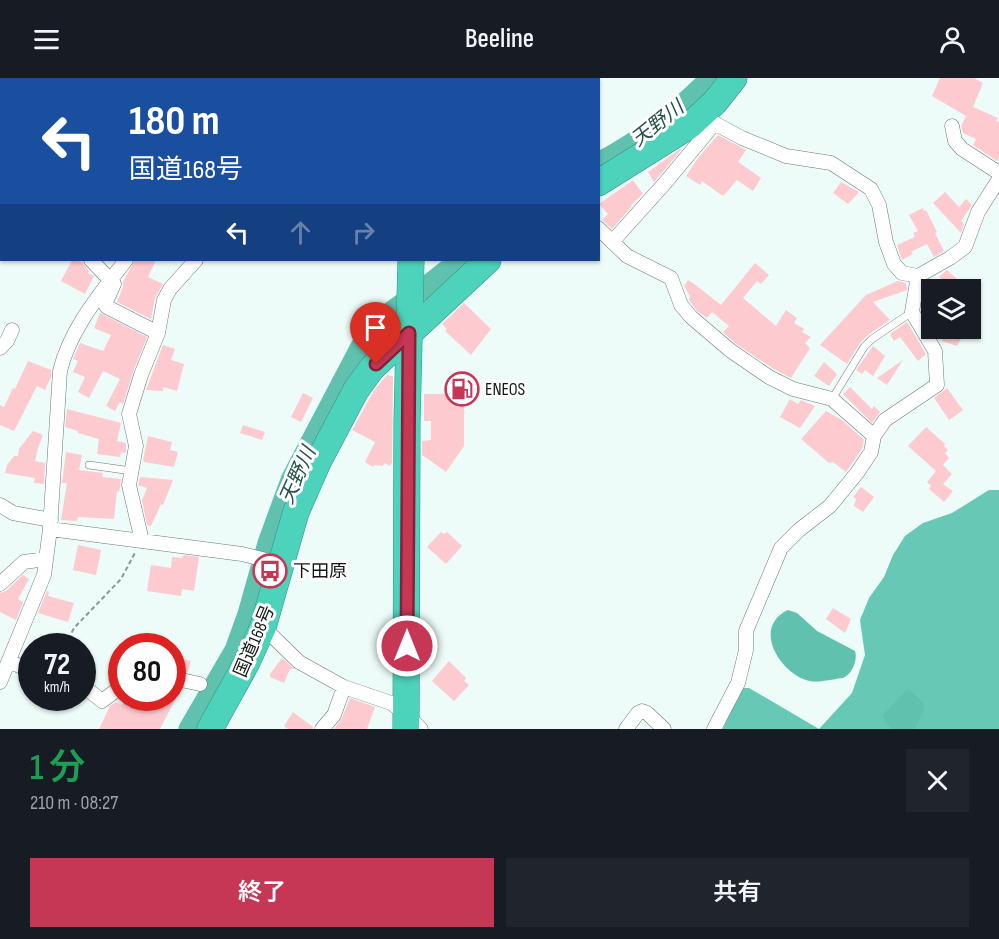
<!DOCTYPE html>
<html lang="ja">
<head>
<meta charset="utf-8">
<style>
	:root { --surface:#171b24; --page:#20242c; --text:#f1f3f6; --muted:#9ea1a6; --accent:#c63756 }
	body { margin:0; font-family:"Sofia Sans Condensed","Noto Sans JP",sans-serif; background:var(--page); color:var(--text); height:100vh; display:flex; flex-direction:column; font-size:22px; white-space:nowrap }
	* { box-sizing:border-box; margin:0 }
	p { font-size:20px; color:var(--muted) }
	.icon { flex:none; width:33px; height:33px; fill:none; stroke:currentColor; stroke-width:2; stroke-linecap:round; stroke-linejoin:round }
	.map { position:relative; height:651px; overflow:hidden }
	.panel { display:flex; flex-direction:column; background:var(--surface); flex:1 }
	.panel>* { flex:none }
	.hud { position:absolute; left:0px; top:0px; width:600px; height:183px; box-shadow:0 2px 4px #0004; background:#1a4fa0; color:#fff; overflow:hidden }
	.fabs { position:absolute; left:921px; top:201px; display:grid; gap:12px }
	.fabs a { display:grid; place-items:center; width:60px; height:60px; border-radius:0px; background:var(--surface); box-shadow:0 2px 4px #0004; font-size:30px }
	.speed { position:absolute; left:18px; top:555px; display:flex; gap:12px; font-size:30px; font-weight:700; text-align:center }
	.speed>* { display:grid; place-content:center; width:78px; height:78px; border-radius:50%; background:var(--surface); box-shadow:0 2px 4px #0004; line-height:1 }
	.speed small { font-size:15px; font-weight:400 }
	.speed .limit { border:9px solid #d22; background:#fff; color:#111 }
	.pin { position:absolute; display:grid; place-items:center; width:51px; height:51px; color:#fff; margin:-62px -26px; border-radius:50% 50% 50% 0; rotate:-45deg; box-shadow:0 0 6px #0007 }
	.pin .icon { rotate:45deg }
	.me { position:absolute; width:66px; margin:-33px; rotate:0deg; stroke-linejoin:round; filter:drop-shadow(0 0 4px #0008) }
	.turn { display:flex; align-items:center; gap:21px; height:126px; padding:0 30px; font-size:27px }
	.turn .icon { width:78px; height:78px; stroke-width:2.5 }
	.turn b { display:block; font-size:42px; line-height:51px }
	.lanes { display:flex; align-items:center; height:57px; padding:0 30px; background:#0003; justify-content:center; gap:30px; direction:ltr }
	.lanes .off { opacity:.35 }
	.round { display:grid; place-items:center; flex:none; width:63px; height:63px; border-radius:0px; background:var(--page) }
	.headline { display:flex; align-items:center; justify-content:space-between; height:102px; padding:0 30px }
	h1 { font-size:36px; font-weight:600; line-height:45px; color:#1e9e55 }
	.cta { display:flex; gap:12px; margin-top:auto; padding:12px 30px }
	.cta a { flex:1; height:69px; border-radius:0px; background:var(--accent); color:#fff; font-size:24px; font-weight:600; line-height:69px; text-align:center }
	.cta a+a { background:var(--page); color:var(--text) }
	header { display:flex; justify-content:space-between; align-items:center; height:78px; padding:0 30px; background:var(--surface); font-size:27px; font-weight:600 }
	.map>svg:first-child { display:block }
</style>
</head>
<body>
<header><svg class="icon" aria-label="menu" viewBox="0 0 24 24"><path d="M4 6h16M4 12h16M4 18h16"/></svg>Beeline<svg class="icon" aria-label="person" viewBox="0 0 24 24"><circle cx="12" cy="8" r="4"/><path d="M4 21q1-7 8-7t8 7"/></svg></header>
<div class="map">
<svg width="999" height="651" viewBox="0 0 999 651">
	<rect width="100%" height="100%" fill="#edfcf8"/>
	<path fill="#67c8b5" d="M 989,412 L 999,412 L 999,651 L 723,651 L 736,621 L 743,610 L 749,610 L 819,651 L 852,615 L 865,577 L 860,542 L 869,520 L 884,499 L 893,477 L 905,458 L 923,445 L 952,435 Z"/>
	<path fill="#60c1ae" d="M 788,532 L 797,535 L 817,553 L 855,573 C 858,582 852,596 843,600 C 832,601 817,606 806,602 C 779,593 752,549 788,532 Z
		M 909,611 L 924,626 L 923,634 L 914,651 L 893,651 L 885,644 L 883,637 L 906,612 Z"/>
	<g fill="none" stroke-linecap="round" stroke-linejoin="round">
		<path stroke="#60c1ae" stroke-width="21" d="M 598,85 C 644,61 674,36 711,0
			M 189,651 L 235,572 L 248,536 L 268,465 L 291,402 L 365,261 L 392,233 L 427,208 L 460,182"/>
	</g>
	<path fill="#fdcacf" d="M 940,0 L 974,0 L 983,5 L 973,29 L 998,40 L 996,43 L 999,44 L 999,79 L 997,83 L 973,67 L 976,61 L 963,55 L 961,48 L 966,38 L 932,18 Z
		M 718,57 L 746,72 L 738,84 L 761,100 L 753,113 L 737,102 L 723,118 L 702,103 L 700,107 L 686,98 L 698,80 Z
		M 680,71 L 681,72 L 654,104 L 648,94 Z
		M 633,102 L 643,116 L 631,127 L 632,128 L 612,151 L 602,142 L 608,136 L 599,126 Z
		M 841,104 L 859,114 L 848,126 L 833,115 Z
		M 945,114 L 959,129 L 966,121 L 972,127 L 961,143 L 964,146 L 961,155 L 933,125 Z
		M 923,130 L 924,133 L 926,132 L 937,154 L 935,155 L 944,173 L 934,179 L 927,166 L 911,174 L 913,176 L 902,182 L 897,167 L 915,159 L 913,155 L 918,153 L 909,137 Z
		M 72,182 L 82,184 L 89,193 L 88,195 L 94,198 L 85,216 L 61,203 Z
		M 135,182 L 156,182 L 148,199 L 163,206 L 155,220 L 151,241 L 117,224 L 123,209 L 123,204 Z
		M 755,185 L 769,197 L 761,206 L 757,203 L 743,220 L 776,248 L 786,232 L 797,240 L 794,245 L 804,251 L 802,254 L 811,259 L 805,265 L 810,270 L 791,300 L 774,291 L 736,266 L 723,254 L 729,248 L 712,234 L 707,240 L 697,233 L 689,222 L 690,218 L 684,208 L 688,202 L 693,205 L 721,227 Z
		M 947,192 L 956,200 L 970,212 L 939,212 L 944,203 L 939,199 Z
		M 898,203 L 906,205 L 907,212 L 873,224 L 890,242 L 869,256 L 860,265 L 847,286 L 820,267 L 866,217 Z
		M 464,225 L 491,251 L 471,277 L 445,253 L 447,251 L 442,246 Z
		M 100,235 L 147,259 L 133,294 L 123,326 L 120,324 L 115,333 L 106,328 L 120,301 L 103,293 L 89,320 L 78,314 L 85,299 L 73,294 L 78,283 L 73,281 L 80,265 L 103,273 L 111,257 L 94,250 Z
		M 907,244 L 926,276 L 918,283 L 900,259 L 894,263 L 890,256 Z
		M 948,250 L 967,250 L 957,268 L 942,263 Z
		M 163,267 L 175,271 L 171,282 L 184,286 L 177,313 L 163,309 L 163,313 L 146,312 Z
		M 873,268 L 885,278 L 873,298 L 865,292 L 862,296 L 856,292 Z
		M 903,282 L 887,307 L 877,300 Z
		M 28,283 L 51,292 L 51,299 L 45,312 L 37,308 L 14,353 L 0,347 L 0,327 L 4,329 L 13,310 L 15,311 Z
		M 824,284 L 837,296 L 829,308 L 814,298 Z
		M 387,297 L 393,298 L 392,385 L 390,388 L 384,385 L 383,388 L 374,387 L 373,389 L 365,384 L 375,364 L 352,352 L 375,311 Z
		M 850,309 L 872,331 L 874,328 L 880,334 L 872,345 L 843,316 Z
		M 947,310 L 963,332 L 949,342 L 934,320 Z
		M 303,315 L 313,320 L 301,344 L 291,339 Z
		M 424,316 L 464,316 L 464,368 L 446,394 L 422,377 L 422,363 L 431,362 L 431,343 L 424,343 Z
		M 790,321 L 798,326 L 801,322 L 815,328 L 800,350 L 780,339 Z
		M 67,331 L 121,345 L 117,363 L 126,365 L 126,375 L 121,374 L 120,379 L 97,376 L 99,361 L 78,355 L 78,353 L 65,349 Z
		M 826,333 L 842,342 L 864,362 L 862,371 L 846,394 L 833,384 L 829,385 L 801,361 Z
		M 243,347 L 265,354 L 262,362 L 240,355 Z
		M 926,349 L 945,366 L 944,368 L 948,372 L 945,375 L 949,380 L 943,387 L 952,396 L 943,406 L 953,413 L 944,424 L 929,411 L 931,408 L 927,404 L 936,393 L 908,368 Z
		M 33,353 L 43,357 L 38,370 L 35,383 L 45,385 L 44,406 L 34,405 L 35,400 L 5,395 L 7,387 L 14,378 L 18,378 L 19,371 Z
		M 148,358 L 172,364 L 170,372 L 178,374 L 174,389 L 144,384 L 143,382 Z
		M 66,374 L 82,377 L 79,392 L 103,395 L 102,399 L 121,401 L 119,414 L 117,413 L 114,441 L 78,439 L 77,443 L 61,442 L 67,405 L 62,405 Z
		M 140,399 L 173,402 L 163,427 L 161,426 L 151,448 L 147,447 L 142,422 L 147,410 L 138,407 Z
		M 861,409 L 874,419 L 863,434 L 854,428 L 856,421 L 853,419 Z
		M 441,454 L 444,456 L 447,454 L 462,468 L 446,486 L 427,469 Z
		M 78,467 L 101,472 L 96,497 L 73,492 Z
		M 183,477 L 199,479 L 194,513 L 182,511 L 181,518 L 147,513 L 151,487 L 171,490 L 172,479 L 182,480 Z
		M 23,497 L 29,501 L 18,521 L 23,524 L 16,542 L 0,534 L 0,515 L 6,513 Z
		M 47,513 L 49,514 L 48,518 L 74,525 L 68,544 L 38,535 Z
		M 833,530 L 851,541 L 845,555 L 826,541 Z
		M 172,578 L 191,583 L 188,594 L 172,591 Z
		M 282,580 L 294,591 L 290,591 L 284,605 L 270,599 L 270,596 Z
		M 449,583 L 466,600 L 464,603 L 469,607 L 454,623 L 432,603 Z
		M 126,620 L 176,620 L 160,651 L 99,651 L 110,628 L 116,624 L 122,627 Z
		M 350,620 L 375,629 L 367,651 L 334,651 L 342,640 Z
		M 293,634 L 313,649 L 313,651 L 288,651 L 284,648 Z"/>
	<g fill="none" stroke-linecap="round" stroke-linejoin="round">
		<defs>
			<path id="lane" d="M 832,321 L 864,269 L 872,261 L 912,234
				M 89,387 L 132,393"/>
			<path id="street" d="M 23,0 L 24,2
				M 61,2 L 61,0
				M 287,2 L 288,0
				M 302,2 L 303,0
				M 701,38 L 742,60 L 786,78 L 831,85 L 871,111 L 879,127 L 886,164 L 894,186 L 902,195 L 918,198 L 950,180 L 965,169 L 978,134 L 999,101
				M 952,48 L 955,63 L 962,71 L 999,95
				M 598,150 L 627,178 L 671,200 L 681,227 L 691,239 L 731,273 L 769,299 L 793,311 L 832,321 L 874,358
				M 612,164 L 665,105 L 715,45
				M 91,182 L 114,206 L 105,226 L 107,229 L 158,255
				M 0,270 L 7,263 L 12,252
				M 0,427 L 13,435 L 51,442
				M 50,451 L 242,476 L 282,486
				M 142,463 L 129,407 L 136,368 L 129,336 L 141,297 L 158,255 L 164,222 L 170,211 L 196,182
				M 0,506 L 24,484 L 46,481
				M 263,549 L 299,584 L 344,609 L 391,625 L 406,636 L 421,651
				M 9,583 L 32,594
				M 172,600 L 200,606
				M 0,604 L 44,497 L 50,451 L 60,293 C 70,251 100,216 126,182
				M 82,607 L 102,623 L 122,608
				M 322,651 L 334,637 L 344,609
				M 626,651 L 638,635 L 642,633 L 647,635 L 664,651
				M 714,651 L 738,605 L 746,572 L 746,553 L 781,470 L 799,452 L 830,428 L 857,395 L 871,374 L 874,358 L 885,342 L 937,307 L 935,273 L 912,234 L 918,198"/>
			<path id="highway" d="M 340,0 L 341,2
				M 598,105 L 689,48 L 715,24 L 734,0
				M 210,651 L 247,584 L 263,549 L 296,434 L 318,384 L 356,312 L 372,290 L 488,182
				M 406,651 L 407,344 L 411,182"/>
		</defs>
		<use href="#lane" stroke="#6c7976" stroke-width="8"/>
		<use href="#street" stroke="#6c7976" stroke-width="15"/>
		<use href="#highway" stroke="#389181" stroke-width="27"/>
		<path stroke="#8d9795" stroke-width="2" stroke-dasharray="4.5 3" stroke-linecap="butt" d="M 65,568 L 74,550 L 121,501 L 136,473"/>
		<use href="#lane" stroke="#fff" stroke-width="7"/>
		<use href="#street" stroke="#fff" stroke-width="14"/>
		<use href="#highway" stroke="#4dd2bb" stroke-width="26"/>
	</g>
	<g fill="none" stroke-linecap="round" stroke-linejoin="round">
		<defs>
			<path id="route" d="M 376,286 L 409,255 L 407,568"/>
		</defs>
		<use href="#route" stroke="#812438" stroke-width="15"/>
		<use href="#route" stroke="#c63756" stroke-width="10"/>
	</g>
	<defs>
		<symbol id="fuel-ring" viewBox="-11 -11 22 22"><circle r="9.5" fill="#fff" stroke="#c63756" stroke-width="1.5"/><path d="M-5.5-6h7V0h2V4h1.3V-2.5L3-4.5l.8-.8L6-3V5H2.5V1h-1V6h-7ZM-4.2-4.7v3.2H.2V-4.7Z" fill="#c63756"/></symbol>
		<symbol id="bus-ring" viewBox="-11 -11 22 22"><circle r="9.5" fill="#fff" stroke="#c63756" stroke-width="1.5"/><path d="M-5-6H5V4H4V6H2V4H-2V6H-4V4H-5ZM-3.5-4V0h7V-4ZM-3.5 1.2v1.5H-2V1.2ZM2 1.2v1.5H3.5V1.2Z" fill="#c63756"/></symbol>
	</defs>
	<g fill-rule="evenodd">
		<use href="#fuel-ring" x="443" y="292" width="38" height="38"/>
		<use href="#bus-ring" x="251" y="474" width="38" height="38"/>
	</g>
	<g text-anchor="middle" stroke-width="6" stroke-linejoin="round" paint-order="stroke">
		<g font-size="18" fill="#121716" stroke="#fff" text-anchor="start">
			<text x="485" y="317">ENEOS</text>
			<text x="293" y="499">下田原</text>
		</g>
		<g font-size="18" fill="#121716" stroke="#fff">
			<text transform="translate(254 563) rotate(-67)" y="6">国道168号</text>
		</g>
		<g font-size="20" font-style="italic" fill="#265149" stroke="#fff">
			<text transform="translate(657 45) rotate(-38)" y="7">天野川</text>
			<text transform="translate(297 397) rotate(-66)" y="7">天野川</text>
		</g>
	</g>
</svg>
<div class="fabs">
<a><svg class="icon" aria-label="layers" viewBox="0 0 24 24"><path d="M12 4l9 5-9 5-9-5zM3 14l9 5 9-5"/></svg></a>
</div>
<div class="speed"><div>72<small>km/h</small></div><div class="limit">80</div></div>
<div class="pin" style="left:376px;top:286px;background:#d93025"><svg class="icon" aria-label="arrive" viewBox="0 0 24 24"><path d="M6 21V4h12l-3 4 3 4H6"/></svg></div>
<svg class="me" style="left:407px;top:568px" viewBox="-20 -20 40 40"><circle r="17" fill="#c63756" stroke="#fff" stroke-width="3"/><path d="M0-11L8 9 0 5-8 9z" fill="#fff"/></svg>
<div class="hud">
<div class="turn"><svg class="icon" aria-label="left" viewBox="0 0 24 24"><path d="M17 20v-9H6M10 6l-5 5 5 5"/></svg><div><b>180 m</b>国道168号</div></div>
<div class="lanes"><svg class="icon" aria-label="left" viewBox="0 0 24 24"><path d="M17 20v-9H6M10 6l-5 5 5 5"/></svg><svg class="icon off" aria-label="ahead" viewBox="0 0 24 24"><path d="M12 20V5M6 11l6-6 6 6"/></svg><svg class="icon off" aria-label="right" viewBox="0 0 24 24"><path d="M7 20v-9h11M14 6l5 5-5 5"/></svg></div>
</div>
</div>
<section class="panel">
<div class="headline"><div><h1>1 分</h1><p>210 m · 08:27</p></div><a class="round"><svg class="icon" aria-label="close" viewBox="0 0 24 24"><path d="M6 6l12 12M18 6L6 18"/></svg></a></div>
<div class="cta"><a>終了</a><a>共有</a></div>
</section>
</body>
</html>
